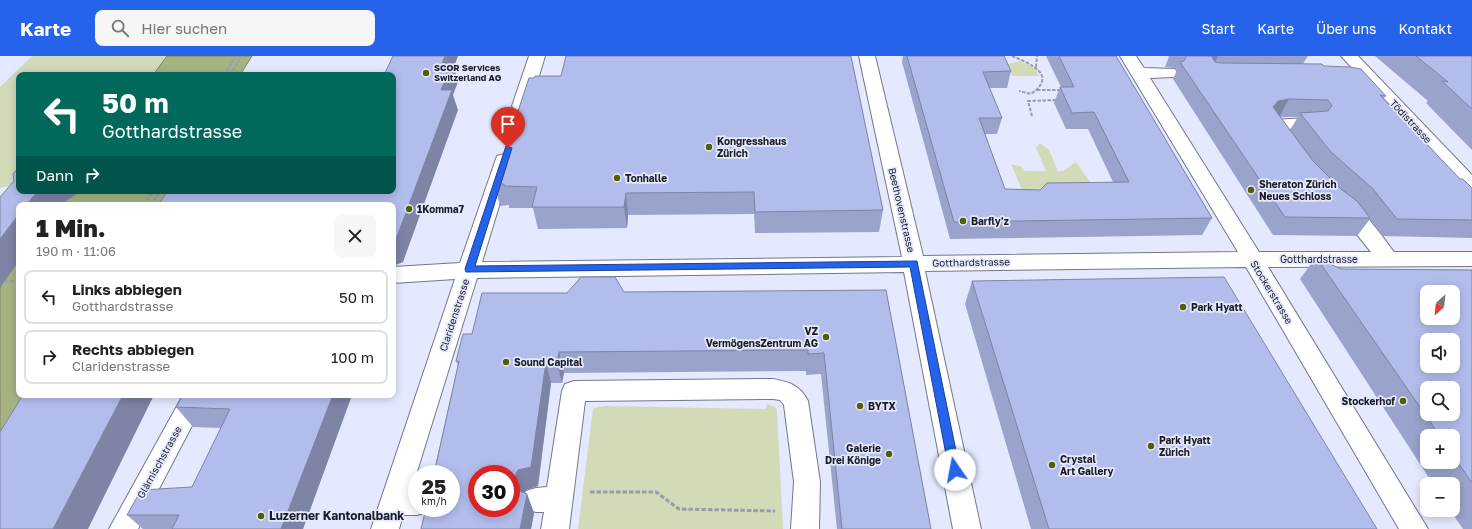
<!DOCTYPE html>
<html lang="de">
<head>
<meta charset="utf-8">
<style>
	:root { --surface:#fff; --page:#f6f6f6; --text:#222; --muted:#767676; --line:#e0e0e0; --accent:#2563eb }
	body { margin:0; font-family:"Golos Text",sans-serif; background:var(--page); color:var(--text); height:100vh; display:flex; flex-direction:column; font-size:15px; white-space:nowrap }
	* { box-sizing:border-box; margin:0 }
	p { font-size:13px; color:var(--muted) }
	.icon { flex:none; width:22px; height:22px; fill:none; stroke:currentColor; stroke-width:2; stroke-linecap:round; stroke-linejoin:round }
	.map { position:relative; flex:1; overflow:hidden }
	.sheet { position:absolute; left:16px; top:146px; width:380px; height:196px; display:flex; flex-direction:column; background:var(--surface); border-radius:8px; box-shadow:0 2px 10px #0003 }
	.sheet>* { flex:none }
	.hud { position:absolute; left:16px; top:16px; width:380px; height:122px; border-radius:8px; box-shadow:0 2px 10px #0003; background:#00695c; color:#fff; overflow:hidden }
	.needle { width:26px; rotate:207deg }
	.tools { position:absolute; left:1420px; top:229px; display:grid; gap:8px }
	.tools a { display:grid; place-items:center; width:40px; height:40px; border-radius:8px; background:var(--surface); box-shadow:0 2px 10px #0003; font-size:20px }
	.speed { position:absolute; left:408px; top:409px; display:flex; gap:8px; font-size:20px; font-weight:700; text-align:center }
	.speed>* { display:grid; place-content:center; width:52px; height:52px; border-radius:50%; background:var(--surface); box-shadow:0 2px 10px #0003; line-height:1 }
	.speed small { font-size:10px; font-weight:400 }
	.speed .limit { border:6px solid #d22; background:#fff; color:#111 }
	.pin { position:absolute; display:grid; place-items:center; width:34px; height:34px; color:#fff; margin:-41px -17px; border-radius:50% 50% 50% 0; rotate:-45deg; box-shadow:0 0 4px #0007 }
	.pin .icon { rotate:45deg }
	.me { position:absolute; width:44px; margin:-22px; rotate:348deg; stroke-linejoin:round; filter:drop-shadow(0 0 3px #0008) }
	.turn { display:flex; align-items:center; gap:14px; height:84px; padding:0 20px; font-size:18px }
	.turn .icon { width:52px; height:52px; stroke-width:2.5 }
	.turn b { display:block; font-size:28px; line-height:34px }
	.then { display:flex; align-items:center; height:38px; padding:0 20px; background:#0003; gap:8px; font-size:15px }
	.round { display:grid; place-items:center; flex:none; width:42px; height:42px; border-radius:8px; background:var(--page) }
	.overview { display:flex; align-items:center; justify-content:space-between; height:68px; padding:0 20px }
	h1 { font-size:24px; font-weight:800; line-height:30px }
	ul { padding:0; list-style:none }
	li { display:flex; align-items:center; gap:12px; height:54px; margin:0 8px 6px; padding:0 12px; border:2px solid var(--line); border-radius:8px }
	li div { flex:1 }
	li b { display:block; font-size:15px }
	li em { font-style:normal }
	header { display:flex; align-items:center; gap:24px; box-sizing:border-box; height:56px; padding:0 20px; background:var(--accent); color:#fff }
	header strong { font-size:19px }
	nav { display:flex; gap:22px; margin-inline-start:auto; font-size:14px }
	.search { width:280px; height:36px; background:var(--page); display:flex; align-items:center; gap:10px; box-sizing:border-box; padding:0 14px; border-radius:8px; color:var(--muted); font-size:15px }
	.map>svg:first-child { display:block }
</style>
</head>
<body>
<header>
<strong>Karte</strong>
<div class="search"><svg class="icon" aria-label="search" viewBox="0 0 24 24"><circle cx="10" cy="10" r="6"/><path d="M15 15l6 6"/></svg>Hier suchen</div>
<nav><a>Start</a><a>Karte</a><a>Über uns</a><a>Kontakt</a></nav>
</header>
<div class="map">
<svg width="1472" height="473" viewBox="0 0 1472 473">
	<rect width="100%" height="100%" fill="#e4e9ff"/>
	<path fill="#d1dbb8" d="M 32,0 L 167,0 L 153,19 L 19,19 L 19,128 L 0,132 L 0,31 Z
		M 1020,5 L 1036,13 L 1039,20 L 1013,20 L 1004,9 Z
		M 1040,87 L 1049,94 L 1058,115 L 1063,115 L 1076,106 L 1097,136 L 1023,136 L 1011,108 L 1022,111 L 1025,115 L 1046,115 L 1036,92 Z
		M 767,348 L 775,351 L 777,354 L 783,473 L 578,473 L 593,353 L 598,351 L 605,350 L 766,353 Z"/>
	<path fill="#a6b383" stroke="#7c8667" d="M 167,0 L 252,0 L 240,19 L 153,19 Z
		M 68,135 L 169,135 L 161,149 L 58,149 Z
		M 19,204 L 19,339 L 46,339 L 0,415 L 0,231 Z"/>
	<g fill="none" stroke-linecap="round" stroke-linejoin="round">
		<defs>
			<path id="minor" d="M 529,0 L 545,0 L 530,50 L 527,54 L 521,55 L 515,54 L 512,50 Z
				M 859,0 L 875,0 L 923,200 L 1238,196 L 1120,0 L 1136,0 L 1144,12 L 1175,13 L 1177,17 L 1175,21 L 1150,22 L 1259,196 L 1371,196 L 1334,150 L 1337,145 C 1342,144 1345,143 1349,145 C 1361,150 1385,184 1394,196 L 1472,196 L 1472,210 L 1268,211 L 1428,473 L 1399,473 L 1246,211 L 925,215 L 981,473 L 953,473 L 904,216 L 477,222 L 411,435 L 417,435 L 417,452 L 428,452 L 427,456 L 417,459 L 403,459 L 399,473 L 371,473 L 455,223 L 393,227 L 393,211 L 460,207 L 497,100 L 504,98 L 511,100 L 513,104 L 482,206 L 902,201 Z
				M 1341,0 L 1358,0 L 1472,119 L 1472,136 L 1465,134 Z
				M 1311,62 L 1317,63 L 1320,67 L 1317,71 L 1287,73 L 1294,83 L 1291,87 L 1285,88 L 1279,87 L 1265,68 L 1268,64 Z
				M 773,323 C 789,326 800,329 808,345 L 820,426 L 819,473 L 791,473 L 794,426 L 784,349 L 780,344 L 773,343 L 585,345 L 569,473 L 541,473 L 544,456 L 536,456 L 526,453 L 522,444 L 526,435 L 536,432 L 547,431 L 562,335 L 565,328 L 574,325 Z
				M 183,339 L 208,339 L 138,473 L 109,473 Z"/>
		</defs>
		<use href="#minor" stroke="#73778a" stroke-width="2"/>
		<path stroke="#989cad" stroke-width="2" stroke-dasharray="3.5 1.5" stroke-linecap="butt" d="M 1012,0 C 1031,8 1058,19 1031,38 L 1019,35
			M 1036,11 L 1037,0
			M 224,19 L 236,0
			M 230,19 L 242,0
			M 1037,34 L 1061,34
			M 1032,60 L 1028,45 L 1059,44
			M 144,149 L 153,135
			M 151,149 L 160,135"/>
		<path stroke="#989cad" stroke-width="3" stroke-dasharray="4.5 2" stroke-linecap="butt" d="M 3,225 L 19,225
			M 590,436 L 656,436 L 679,453 L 775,455"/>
		<use href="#minor" fill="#fff" fill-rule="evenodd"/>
	</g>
	<path fill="#9aa3cb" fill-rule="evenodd" d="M 903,0 L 1004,0 L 1011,15 L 1007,32 L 989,32 L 1002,62 L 997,78 L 985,78 L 1005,133 L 1040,134 L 1113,126 L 1088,73 L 1066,73 L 1054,47 L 1060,31 L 1061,31 L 1046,0 L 1116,0 L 1212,162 L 1202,179 L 950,183 L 902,6 Z
		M 1168,0 L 1308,0 L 1303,8 L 1324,10 L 1386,40 L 1384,42 L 1460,123 L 1472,132 L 1472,182 L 1383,180 L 1370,163 L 1357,180 L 1273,179 L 1173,23 L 1177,14 L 1176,12 L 1165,11 L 1169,1 ZM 1281,61 L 1298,61 L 1290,74 Z
		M 1375,0 L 1472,0 L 1472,94 L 1426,47 L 1428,45 Z
		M 529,22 L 883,154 L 879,176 L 755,177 L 754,158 L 628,159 L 627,172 L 538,173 L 533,152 L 509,152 L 509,149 L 500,150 L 494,128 Z
		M 1316,201 L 1341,213 L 1472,214 L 1472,473 L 1463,473 L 1450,454 L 1453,454 L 1453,428 L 1433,428 L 1300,223 ZM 1427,380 L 1453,380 L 1453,406 L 1427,406 Z
		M 972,225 L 1377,473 L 1031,473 L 965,248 Z
		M 886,234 L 931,473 L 837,473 L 821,318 L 806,319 L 806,315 L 564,317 L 562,327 L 551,327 L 538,430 L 526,434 L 524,437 L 527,438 L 534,457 L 531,473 L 421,473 L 458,309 L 456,305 L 472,278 L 624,236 Z
		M 183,339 L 352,339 L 303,473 L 143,473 L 127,459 L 192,431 L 221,372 L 193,371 L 176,351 Z"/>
	<path fill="#7d84a5" d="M 445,0 L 458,0 L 454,11 L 458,26 L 453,39 L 458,54 L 403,206 L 393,210 L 393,186 L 441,34 L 442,7 Z
		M 1212,0 L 1218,0 L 1213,10 Z
		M 1289,43 L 1279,61 L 1273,51 L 1278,45 Z
		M 38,135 L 81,135 L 66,145 L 61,149 L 26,149 Z
		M 626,137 L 628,159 L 627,172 L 624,151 Z
		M 19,158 L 19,205 L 0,231 L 0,183 Z
		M 559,296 L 564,317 L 562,327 L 557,306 Z
		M 546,306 L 551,327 L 538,430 L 526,434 L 521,443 L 513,424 L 518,414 Z
		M 123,339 L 154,339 L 88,473 L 53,473 Z
		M 333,339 L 352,339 L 303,473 L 281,473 Z
		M 527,438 L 534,457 L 531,473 L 520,473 Z"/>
	<path fill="#b3bdec" stroke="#7d84a5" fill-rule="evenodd" d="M 393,0 L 445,0 L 442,7 L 452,7 L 441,34 L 452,34 L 395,186 L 393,186 L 393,149 L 158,149 L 168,135 L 393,135 L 393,19 L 384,19 Z
		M 566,0 L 851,0 L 883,154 L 755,156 L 754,136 L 626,137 L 624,151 L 532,151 L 537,131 L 504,130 L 504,128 L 494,128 L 529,22 L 534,22 L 535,20 L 561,20 Z
		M 907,0 L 1004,0 L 1011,15 L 983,16 L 1002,62 L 979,62 L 1005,133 L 1040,134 L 1047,127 L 1129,126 L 1094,56 L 1072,57 L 1060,31 L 1074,31 L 1059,0 L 1116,0 L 1212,162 L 954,166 Z
		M 1186,0 L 1212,0 L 1212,1 L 1215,6 L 1221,7 L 1322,8 L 1324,10 L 1350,11 L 1361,13 L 1386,40 L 1380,39 L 1460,123 L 1463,123 L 1472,132 L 1472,164 L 1397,163 L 1373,133 L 1330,95 L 1300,57 L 1328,55 L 1332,50 L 1328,44 L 1289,43 L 1278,45 L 1273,51 L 1313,105 L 1341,133 L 1357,145 L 1370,162 L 1285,161 L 1180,6 L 1184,5 L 1186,1 Z
		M 1416,0 L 1472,0 L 1472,53 L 1442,25 L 1448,26 Z
		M 19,111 L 19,135 L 38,135 L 26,149 L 19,149 L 19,158 L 0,183 L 0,141 L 14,125 L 13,118 Z
		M 1316,201 L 1341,213 L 1472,214 L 1472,427 L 1453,399 L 1453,380 L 1440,380 ZM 1427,236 L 1453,236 L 1453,262 L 1427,262 ZM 1427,284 L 1453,284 L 1453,310 L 1427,310 ZM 1427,332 L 1453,332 L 1453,358 L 1427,358 Z
		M 581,221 L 615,221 L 624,236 L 886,234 L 931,473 L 842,473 L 824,297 L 808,298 L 808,294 L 559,296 L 557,306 L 546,306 L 531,411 L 518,414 L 513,424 L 517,434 L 527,438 L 520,473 L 421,473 L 426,452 L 451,452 L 451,418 L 434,418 L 459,305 L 456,305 L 463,278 L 472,278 L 482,237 L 567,237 ZM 477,418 L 511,418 L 511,452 L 477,452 Z
		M 1224,221 L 1377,473 L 1049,473 L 972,225 Z
		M 23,339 L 123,339 L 53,473 L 0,473 L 0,376 Z
		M 183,339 L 333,339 L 281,473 L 172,473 L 179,459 L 127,459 L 141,434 L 192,431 L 230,353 L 176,351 Z"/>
	<path fill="#2563eb" stroke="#184099" d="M 506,90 L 512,92 L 475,210 L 917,205 L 960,414 L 958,417 L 955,419 L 951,417 L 949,414 L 910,211 L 466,216 L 465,213 Z"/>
	<g fill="#506004" stroke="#e4e9ff" stroke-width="1.5">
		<circle cx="426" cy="17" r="4"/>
		<circle cx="709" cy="91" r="4"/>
		<circle cx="617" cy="122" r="4"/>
		<circle cx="1251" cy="134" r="4"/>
		<circle cx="409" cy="153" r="4"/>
		<circle cx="963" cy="165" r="4"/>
		<circle cx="1183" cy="251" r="4"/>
		<circle cx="826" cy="281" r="4"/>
		<circle cx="506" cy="306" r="4"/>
		<circle cx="1403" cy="345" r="4"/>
		<circle cx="860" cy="350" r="4"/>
		<circle cx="1151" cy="390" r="4"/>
		<circle cx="889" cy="398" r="4"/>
		<circle cx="1052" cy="409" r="4"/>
		<circle cx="261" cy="460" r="4"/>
	</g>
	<g text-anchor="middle" stroke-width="3.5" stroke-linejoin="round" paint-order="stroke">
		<g font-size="9" font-weight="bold" fill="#1b1d25" stroke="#e4e9ff" text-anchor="start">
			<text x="434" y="15">SCOR Services<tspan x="434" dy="10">Switzerland AG</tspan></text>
		</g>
		<g font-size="10" fill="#1b1d25" stroke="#e4e9ff">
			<text transform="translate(1411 65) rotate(47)" y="4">Tödistrasse</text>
			<text transform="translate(902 154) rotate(77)" y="4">Beethovenstrasse</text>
			<text x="1319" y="207">Gotthardstrasse</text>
			<text transform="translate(971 206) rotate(-1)" y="4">Gotthardstrasse</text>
			<text transform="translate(1272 236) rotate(59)" y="4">Stockerstrasse</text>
			<text transform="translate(454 259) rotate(-72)" y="4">Claridenstrasse</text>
			<text transform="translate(159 406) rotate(-61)" y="4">Glärnischstrasse</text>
		</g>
		<g font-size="10" font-weight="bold" fill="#1b1d25" stroke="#e4e9ff" text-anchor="start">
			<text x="717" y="89">Kongresshaus<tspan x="717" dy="12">Zürich</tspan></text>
			<text x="625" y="126">Tonhalle</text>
			<text x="1259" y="132">Sheraton Zürich<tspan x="1259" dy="12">Neues Schloss</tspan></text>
			<text x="417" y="157">1Komma7</text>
			<text x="971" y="169">Barfly'z</text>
			<text x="1191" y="255">Park Hyatt</text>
			<text x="818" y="279" text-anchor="end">VZ<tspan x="818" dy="12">VermögensZentrum AG</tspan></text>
			<text x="514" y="310">Sound Capital</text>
			<text x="1395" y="349" text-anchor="end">Stockerhof</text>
			<text x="868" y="354">BYTX</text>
			<text x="1159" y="388">Park Hyatt<tspan x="1159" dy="12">Zürich</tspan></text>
			<text x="881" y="396" text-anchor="end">Galerie<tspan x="881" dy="12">Drei Könige</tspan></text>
			<text x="1060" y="407">Crystal<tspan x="1060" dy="12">Art Gallery</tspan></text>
		</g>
		<g font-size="12" font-weight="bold" fill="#1b1d25" stroke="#e4e9ff" text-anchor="start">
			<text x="269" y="464">Luzerner Kantonalbank</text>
		</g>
	</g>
</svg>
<div class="tools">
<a><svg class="needle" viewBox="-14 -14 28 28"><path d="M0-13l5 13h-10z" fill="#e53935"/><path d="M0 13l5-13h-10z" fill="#767676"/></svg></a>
<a><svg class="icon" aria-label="sound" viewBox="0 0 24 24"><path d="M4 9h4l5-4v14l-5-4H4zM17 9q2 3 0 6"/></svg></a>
<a><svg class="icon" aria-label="search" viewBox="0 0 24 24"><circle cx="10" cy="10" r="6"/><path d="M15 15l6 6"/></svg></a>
<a>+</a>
<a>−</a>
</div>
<div class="speed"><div>25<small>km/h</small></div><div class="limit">30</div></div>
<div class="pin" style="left:508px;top:92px;background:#d93025"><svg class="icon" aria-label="arrive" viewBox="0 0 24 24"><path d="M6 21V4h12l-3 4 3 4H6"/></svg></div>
<svg class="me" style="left:955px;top:414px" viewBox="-20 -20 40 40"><circle r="19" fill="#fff"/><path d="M0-13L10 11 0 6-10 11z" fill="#2563eb"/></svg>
<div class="hud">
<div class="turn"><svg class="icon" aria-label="left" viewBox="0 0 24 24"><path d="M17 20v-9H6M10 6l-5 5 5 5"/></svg><div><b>50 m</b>Gotthardstrasse</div></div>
<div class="then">Dann<svg class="icon" aria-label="right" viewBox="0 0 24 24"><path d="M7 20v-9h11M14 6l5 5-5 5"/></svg></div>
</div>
<section class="sheet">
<div class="overview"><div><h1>1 Min.</h1><p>190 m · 11:06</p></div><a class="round"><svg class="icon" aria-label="close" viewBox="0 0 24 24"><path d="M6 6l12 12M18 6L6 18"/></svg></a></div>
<ul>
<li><svg class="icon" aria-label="left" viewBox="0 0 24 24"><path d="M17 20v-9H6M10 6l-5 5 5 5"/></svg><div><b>Links abbiegen</b><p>Gotthardstrasse</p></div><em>50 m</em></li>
<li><svg class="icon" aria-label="right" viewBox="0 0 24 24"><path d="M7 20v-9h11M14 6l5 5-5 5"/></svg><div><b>Rechts abbiegen</b><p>Claridenstrasse</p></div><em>100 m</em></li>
</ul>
</section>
</div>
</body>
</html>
